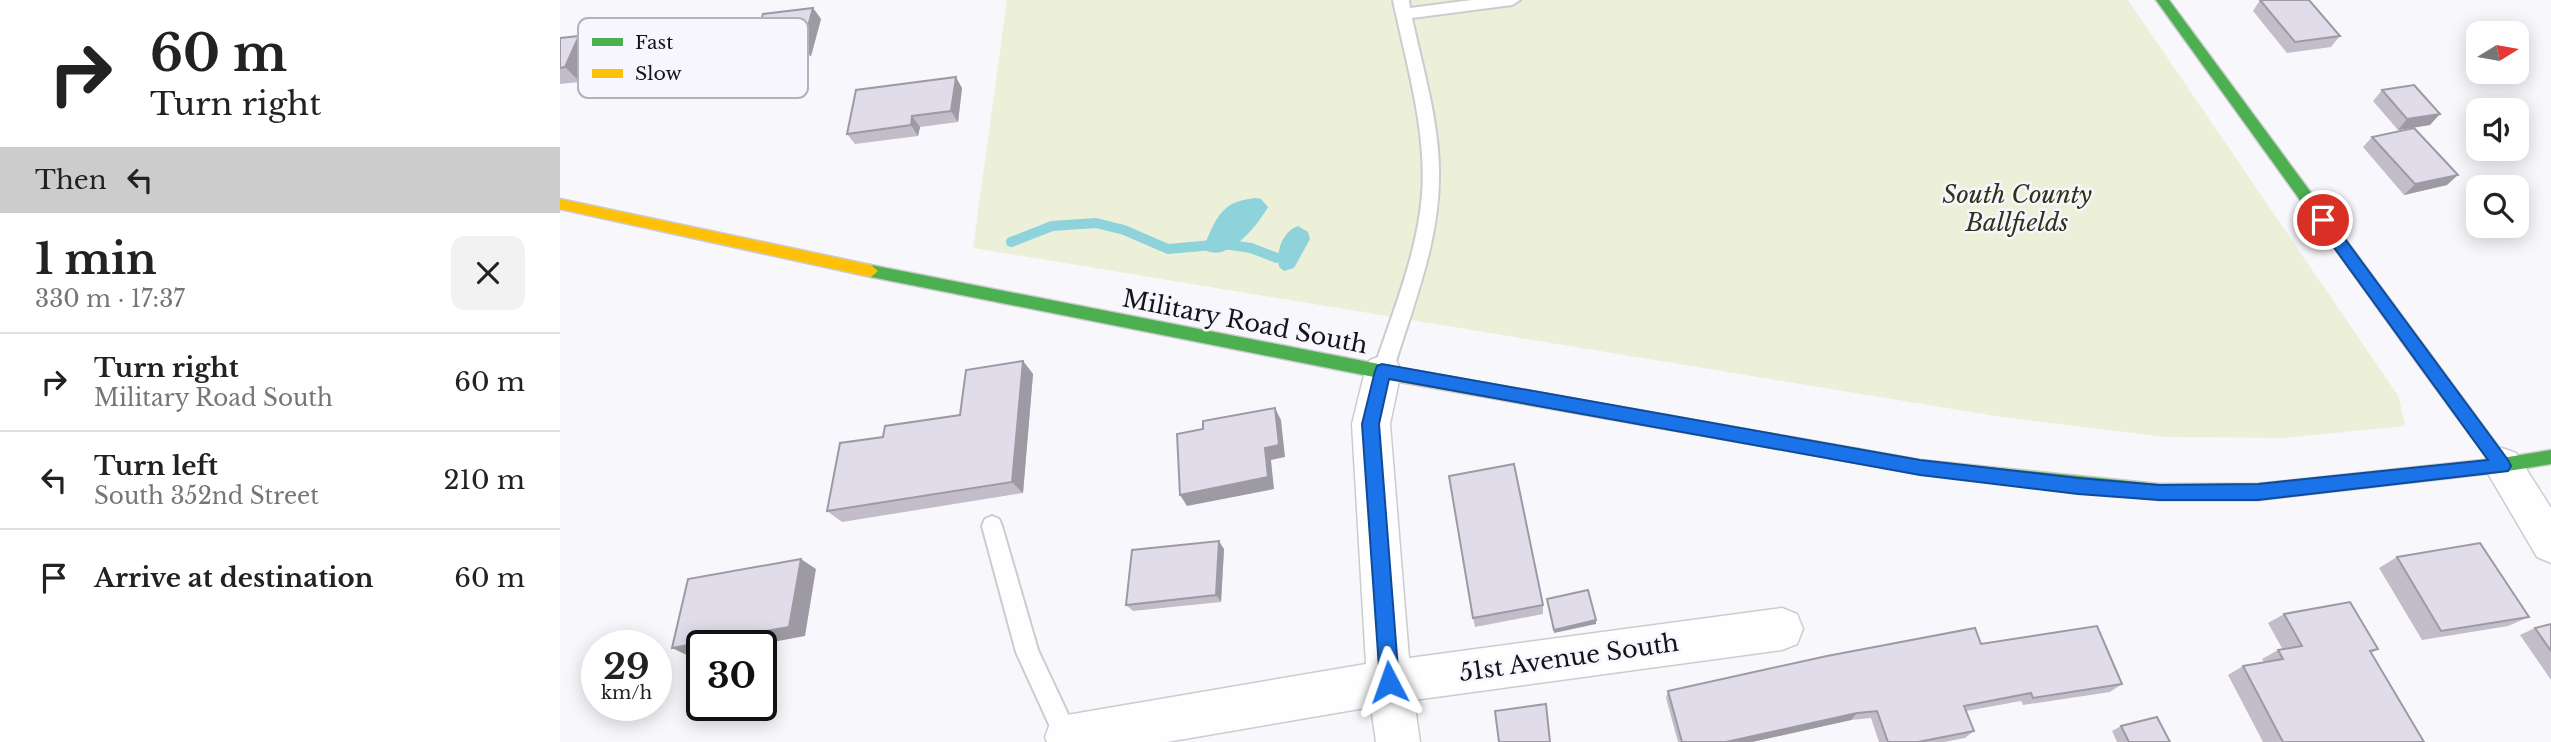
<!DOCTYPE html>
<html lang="en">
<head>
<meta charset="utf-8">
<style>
	:root { --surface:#fff; --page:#f2f2f2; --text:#222; --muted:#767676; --line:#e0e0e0 }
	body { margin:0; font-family:"Libre Baskerville",serif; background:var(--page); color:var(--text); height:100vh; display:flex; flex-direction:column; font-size:26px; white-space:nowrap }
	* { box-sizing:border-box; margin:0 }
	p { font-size:23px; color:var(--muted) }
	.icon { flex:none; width:38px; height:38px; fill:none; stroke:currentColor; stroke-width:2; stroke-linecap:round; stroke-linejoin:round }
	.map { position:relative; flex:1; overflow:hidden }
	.panel { display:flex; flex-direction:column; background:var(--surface); width:560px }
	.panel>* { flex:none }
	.guide { background:#fff; color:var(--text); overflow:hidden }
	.needle { width:46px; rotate:79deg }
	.tools { position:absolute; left:1906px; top:21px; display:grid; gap:14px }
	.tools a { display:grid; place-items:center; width:63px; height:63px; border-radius:14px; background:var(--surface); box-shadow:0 4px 18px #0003; font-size:35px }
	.speed { position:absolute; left:21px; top:630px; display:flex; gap:14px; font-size:35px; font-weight:700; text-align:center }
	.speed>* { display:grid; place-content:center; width:91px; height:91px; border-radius:50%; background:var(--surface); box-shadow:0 4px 18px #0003; line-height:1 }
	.speed small { font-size:18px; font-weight:400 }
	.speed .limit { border:4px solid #111; border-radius:10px; background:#fff; color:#111 }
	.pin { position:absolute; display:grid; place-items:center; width:60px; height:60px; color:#fff; margin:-30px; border:4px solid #fff; border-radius:50%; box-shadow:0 2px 7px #0007 }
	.me { position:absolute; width:77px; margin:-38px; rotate:356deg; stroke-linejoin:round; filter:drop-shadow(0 0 5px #0008) }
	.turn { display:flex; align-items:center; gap:24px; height:147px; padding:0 35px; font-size:32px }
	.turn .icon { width:91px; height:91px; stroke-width:2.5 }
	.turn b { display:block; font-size:49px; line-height:60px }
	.then { display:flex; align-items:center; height:66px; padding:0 35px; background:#0003; gap:14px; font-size:26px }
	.round { display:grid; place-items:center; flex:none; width:74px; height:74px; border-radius:14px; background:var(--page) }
	.head { display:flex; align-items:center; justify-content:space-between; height:119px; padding:0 35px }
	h1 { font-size:42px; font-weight:700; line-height:52px }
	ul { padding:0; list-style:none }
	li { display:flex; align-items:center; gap:21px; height:98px; padding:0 35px; border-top:2px solid var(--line) }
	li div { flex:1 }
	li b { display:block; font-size:26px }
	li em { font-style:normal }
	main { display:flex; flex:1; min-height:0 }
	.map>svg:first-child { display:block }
</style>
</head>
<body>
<main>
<section class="panel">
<div class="guide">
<div class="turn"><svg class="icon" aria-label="right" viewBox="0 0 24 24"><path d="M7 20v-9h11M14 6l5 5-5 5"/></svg><div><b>60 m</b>Turn right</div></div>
<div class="then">Then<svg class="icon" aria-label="left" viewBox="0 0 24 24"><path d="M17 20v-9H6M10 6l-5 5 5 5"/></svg></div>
</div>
<div class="head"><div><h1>1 min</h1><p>330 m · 17:37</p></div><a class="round"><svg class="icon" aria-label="close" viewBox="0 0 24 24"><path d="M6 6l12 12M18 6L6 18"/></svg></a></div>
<ul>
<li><svg class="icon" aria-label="right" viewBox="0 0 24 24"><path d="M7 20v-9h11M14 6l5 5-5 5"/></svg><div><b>Turn right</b><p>Military Road South</p></div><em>60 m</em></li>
<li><svg class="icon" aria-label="left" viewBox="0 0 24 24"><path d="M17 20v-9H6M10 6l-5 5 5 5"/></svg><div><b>Turn left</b><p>South 352nd Street</p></div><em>210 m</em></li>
<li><svg class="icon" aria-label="arrive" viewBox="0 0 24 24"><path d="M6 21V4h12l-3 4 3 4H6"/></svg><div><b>Arrive at destination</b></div><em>60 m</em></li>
</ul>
</section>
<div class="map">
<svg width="1991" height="742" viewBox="0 0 1991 742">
	<rect width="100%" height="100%" fill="#f8f8fc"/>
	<path fill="#ecf0d9" d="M 447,0 L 1568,0 L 1839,397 L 1845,426 L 1724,438 L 1606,437 L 1441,417 L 413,248 Z"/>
	<path fill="#8ed2dc" d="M 696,198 L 701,199 L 708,207 C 698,225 669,261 647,251 L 645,244 C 657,216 662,201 696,198 Z
		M 738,226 L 748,232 L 750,239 L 734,268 L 724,271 L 719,267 C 716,251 722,232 738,226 Z"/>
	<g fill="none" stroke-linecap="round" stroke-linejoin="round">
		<path stroke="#8ed2dc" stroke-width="10" d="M 451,242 L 492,226 L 536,223 L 564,230 L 608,249 L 664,244 L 691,248 L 717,258"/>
		<defs>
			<path id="lane" d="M 833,0 L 849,0 L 850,8 L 912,0 L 960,0 L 952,5 L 852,18 C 863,70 880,124 879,177 C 879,244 852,308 833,371 L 830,377 L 823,379 L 816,377 L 813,371 C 832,314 857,255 862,195 C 867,130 846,63 833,0 Z
				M 432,516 L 439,519 L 442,526 L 478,650 L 515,729 L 519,737 L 517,742 L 497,742 L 456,652 L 422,526 L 425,519 Z"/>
			<path id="street" d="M 823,355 L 836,360 L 841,371 L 830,424 L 849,658 L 1222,608 L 1237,614 L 1243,629 L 1237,644 L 1222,650 L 854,700 L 860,742 L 816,742 L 811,707 L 607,742 L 487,742 L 485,737 L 491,721 L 507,715 L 806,664 L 792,424 L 805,371 L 810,360 Z
				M 1942,448 L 1956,453 L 1991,508 L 1991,563 L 1977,557 L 1923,465 L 1928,453 Z"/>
			<path id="fast" d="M 1596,0 L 1609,0 L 1873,358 L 1875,363 L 1873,368 L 1861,368 Z
				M 311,265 L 834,367 L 840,369 L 842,374 L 840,379 L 834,381 L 311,277 L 304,271 Z
				M 1298,449 L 1360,460 L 1599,484 L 1698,484 L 1942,458 L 1991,450 L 1991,464 L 1942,472 L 1698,500 L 1599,500 L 1360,474 L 1292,461 L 1290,456 L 1292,451 Z"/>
			<path id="slow" d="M 0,199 L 311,265 L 318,271 L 311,277 L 0,209 Z
				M 1867,356 L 1873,358 L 1948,460 L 1950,465 L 1948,470 L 1942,472 L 1936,470 L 1861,368 L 1859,363 L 1861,358 Z
				M 834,367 L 1298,449 L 1304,451 L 1306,456 L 1304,461 L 1298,463 L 834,381 L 828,379 L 826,374 L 828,369 Z"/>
		</defs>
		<use href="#lane" stroke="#cccbcf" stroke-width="4"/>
		<use href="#street" stroke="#cccbcf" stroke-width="3"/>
		<use href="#fast" stroke="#cccbcf" stroke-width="3"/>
		<use href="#slow" stroke="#cccbcf" stroke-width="3"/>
		<use href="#lane" fill="#fefeff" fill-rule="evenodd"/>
		<use href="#street" fill="#fefeff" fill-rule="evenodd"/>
		<use href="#fast" fill="#4caf50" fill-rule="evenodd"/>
		<use href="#slow" fill="#ffc107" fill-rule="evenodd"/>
	</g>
	<path fill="#c2bdc9" d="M 1700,0 L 1780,36 L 1771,47 L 1727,53 L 1693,11 Z
		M 253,8 L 261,19 L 251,56 L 201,62 L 192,51 Z
		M 19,36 L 34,51 L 20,82 L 0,84 L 0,38 Z
		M 402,88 L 398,122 L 360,127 L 358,136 L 295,144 L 287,134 Z
		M 1822,90 L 1870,125 L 1838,130 L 1813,101 Z
		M 1812,137 L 1887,185 L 1844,195 L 1803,147 Z
		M 463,361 L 473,374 L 463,493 L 282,522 L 267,511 L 323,437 L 400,415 Z
		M 664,549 L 661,602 L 573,611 L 566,605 Z
		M 1837,557 L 1969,617 L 1948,626 L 1862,640 L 1819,568 Z
		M 983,605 L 983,614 L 915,627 L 913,618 Z
		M 1724,614 L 1818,649 L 1811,653 L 1864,742 L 1701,742 L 1703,742 L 1668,675 L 1683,666 L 1704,662 L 1702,659 L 1718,650 L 1723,650 L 1708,623 Z
		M 1991,624 L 1991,680 L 1960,635 L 1975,628 Z
		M 1421,644 L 1562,684 L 1550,692 L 1463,705 L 1461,701 L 1406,711 L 1414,731 L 1405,738 L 1384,742 L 1319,742 L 1311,718 L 1291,720 L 1192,742 L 1118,742 L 1106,698 L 1108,691 Z
		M 1561,726 L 1610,742 L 1557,742 L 1552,731 Z"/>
	<path fill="#9e9aa4" d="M 253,8 L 261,19 L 251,56 L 243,45 Z
		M 19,36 L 34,51 L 20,82 L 5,67 Z
		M 396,77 L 402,88 L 398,122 L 391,111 Z
		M 1880,114 L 1870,125 L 1838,130 L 1847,119 Z
		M 352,116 L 360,127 L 358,136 L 351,125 Z
		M 1898,175 L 1887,185 L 1844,195 L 1855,184 Z
		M 463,361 L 473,374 L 463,493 L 452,482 Z
		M 715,408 L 721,420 L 725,457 L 711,460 L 714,489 L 627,506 L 620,495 L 705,448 Z
		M 659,541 L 664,549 L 661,602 L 656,595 Z
		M 241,559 L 256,569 L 245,636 L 192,646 L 142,646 L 142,655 L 131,657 L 112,648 Z
		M 1036,620 L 1036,624 L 994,633 L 994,630 Z
		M 1297,713 L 1291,720 L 1192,742 L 1166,742 Z"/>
	<path fill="#e1dcea" stroke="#9e9aa4" stroke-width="2" d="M 1700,0 L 1749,0 L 1780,36 L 1735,42 Z
		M 253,8 L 243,45 L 192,51 L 203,14 Z
		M 19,36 L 5,67 L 0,68 L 0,38 Z
		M 396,77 L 391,111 L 352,116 L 351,125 L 287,134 L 296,90 Z
		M 1854,85 L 1880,114 L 1847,119 L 1822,90 Z
		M 1854,128 L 1898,175 L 1855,184 L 1812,137 Z
		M 463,361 L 452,482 L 267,511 L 280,443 L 323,437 L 325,426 L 400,415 L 406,370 Z
		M 715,408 L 719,445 L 705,448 L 708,477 L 620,495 L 617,434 L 643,429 L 643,421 Z
		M 954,464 L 983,605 L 913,618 L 889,476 Z
		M 659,541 L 656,595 L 566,605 L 572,550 Z
		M 1920,543 L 1969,617 L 1881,631 L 1837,557 Z
		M 241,559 L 229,627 L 112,648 L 128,579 Z
		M 1028,590 L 1036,620 L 994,630 L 987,599 Z
		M 1790,602 L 1818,649 L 1810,651 L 1864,742 L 1723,742 L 1683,666 L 1723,659 L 1718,650 L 1742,646 L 1724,614 Z
		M 1991,624 L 1991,651 L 1975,628 Z
		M 1537,626 L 1562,684 L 1473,698 L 1471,693 L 1404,706 L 1414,731 L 1358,742 L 1328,742 L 1317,711 L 1297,713 L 1166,742 L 1122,742 L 1108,691 L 1267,656 L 1415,628 L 1421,644 Z
		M 986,704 L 990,742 L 939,742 L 935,711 Z
		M 1597,717 L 1610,742 L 1569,742 L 1561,726 Z"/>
	<path fill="#1a73e8" stroke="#114b97" stroke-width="2" d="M 1763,215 L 1768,216 L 1948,460 L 1951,466 L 1948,471 L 1698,500 L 1599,500 L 1518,494 L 1360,475 L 829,379 L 819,424 L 839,682 L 836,688 L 829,691 L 823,688 L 820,682 L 802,424 L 815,371 L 817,366 L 822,364 L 1360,460 L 1518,478 L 1599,485 L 1698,484 L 1928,460 L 1757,224 L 1755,220 Z"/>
	<g text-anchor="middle" stroke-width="5" stroke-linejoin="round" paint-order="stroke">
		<g font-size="24" font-style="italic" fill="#313314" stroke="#f7f6fe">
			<text x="1457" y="203">South County<tspan x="1457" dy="28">Ballfields</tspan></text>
		</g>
		<g font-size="24" fill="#141318" stroke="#f7f6fe">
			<text transform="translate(685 322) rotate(11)" y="8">Military Road South</text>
			<text transform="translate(1009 658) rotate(-8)" y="8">51st Avenue South</text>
		</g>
	</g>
	<rect x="18" y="18" width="230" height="80" rx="10" fill="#f7f6fe" stroke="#b3b2b9" stroke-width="2"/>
	<rect x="32" y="38" width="31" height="8" fill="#4caf50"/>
	<rect x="32" y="69" width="31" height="9" fill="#ffc107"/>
	<g font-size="19" fill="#141318">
		<text x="75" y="49">Fast</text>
		<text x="75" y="80">Slow</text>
	</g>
</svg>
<div class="tools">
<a><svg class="needle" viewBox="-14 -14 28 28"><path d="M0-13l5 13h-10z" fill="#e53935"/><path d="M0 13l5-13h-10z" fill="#767676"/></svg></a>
<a><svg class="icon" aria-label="sound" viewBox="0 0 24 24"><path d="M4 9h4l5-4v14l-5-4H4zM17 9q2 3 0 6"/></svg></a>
<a><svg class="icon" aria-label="search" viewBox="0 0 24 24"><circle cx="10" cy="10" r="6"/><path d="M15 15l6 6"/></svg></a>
</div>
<div class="speed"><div>29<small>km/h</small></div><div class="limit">30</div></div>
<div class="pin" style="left:1763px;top:220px;background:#d93025"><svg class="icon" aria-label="arrive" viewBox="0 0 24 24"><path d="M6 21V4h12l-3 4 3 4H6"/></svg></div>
<svg class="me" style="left:829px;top:682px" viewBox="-20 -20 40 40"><path d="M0-17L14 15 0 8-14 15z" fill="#1a73e8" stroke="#fff" stroke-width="4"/></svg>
</div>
</main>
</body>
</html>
